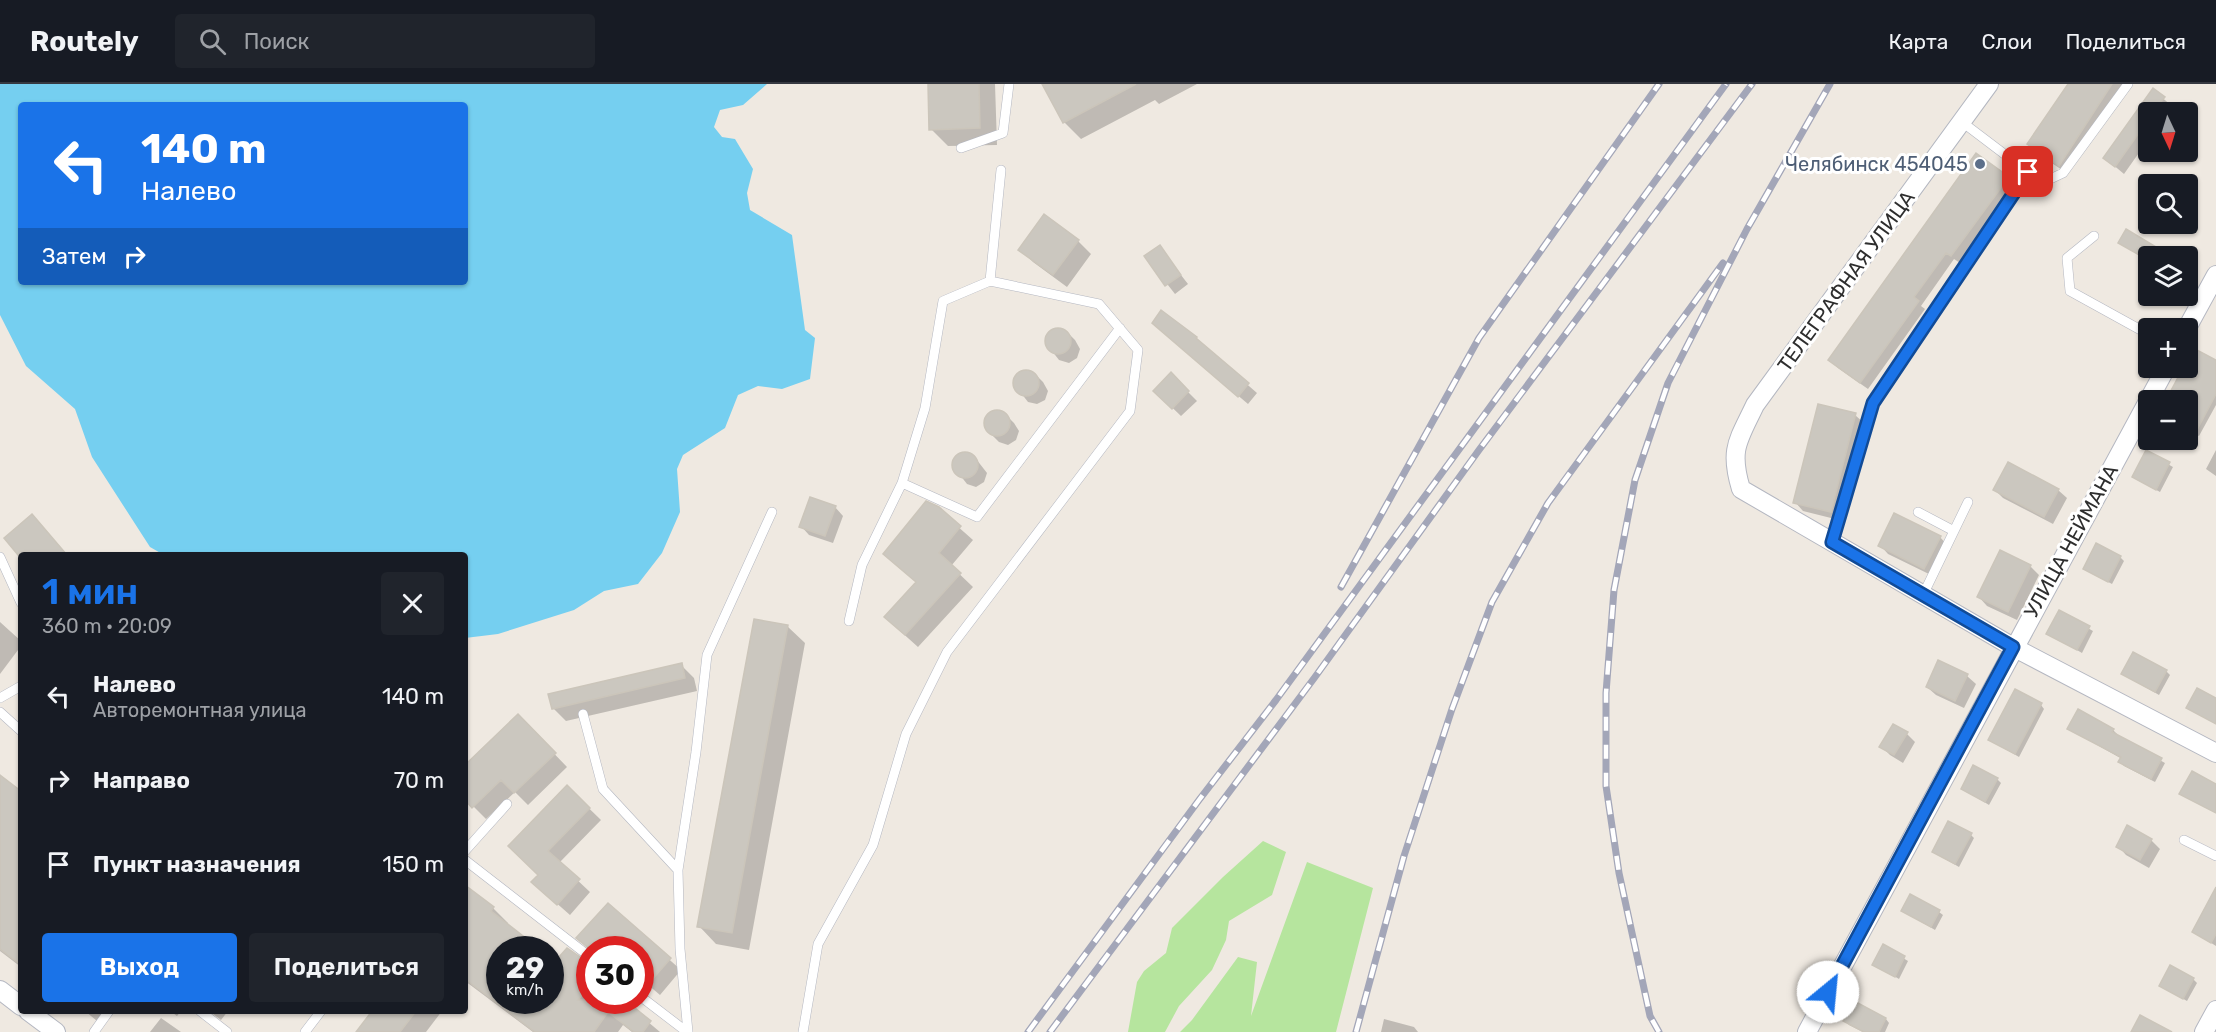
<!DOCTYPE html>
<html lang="ru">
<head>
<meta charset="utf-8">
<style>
	:root { --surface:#171b24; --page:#20242c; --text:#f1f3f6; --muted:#9ea1a6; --line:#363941; --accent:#1a73e8 }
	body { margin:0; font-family:Rubik,sans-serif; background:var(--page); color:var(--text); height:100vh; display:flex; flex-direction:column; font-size:22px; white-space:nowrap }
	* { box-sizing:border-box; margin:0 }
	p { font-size:20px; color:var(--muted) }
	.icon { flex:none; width:33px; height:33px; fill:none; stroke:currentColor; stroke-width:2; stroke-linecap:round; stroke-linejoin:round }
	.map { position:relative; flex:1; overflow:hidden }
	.drawer { position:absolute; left:18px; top:468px; width:450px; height:462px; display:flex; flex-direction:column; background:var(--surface); border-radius:6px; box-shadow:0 2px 4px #0004 }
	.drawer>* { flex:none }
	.guide { position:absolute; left:18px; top:18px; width:450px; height:183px; border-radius:6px; box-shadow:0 2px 4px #0004; background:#1a73e8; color:#fff; overflow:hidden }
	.needle { width:39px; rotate:176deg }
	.tools { position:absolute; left:2138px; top:18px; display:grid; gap:12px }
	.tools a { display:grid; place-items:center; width:60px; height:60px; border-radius:6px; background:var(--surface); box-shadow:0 2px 4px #0004; font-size:30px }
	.speed { position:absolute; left:486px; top:852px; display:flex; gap:12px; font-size:30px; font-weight:700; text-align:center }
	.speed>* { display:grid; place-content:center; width:78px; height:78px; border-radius:50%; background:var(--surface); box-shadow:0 2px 4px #0004; line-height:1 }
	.speed small { font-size:15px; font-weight:400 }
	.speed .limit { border:9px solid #d22; background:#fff; color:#111 }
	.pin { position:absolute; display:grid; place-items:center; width:51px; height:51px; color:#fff; margin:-26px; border-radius:12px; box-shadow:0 3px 9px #0006 }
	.me { position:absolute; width:66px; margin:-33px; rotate:28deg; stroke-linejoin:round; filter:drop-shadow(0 0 4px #0008) }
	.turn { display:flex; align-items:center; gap:21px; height:126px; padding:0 24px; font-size:27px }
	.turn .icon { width:78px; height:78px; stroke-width:2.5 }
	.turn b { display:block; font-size:42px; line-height:51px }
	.then { display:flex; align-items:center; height:57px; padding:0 24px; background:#0003; gap:12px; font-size:22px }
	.round { display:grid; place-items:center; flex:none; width:63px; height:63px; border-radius:6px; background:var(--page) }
	.head { display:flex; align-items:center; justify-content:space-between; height:102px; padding:0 24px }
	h1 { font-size:36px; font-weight:600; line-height:45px; color:var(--accent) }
	.primary-button { display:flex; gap:12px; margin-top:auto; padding:12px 24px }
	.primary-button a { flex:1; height:69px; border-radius:6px; background:var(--accent); color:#fff; font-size:24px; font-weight:600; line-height:69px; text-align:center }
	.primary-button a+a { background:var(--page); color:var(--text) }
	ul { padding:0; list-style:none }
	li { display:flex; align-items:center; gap:18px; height:84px; padding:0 24px }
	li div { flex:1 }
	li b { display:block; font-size:22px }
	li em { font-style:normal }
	header { display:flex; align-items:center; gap:36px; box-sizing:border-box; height:84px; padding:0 30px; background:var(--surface); border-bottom:2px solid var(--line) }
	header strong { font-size:28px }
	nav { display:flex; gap:33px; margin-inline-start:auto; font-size:21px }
	.search { width:420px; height:54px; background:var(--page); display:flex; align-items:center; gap:15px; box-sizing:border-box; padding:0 21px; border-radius:6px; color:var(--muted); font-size:22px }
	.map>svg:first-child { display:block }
</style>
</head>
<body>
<header>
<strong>Routely</strong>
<div class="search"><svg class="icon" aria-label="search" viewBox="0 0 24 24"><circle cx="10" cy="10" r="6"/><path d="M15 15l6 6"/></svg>Поиск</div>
<nav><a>Карта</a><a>Слои</a><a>Поделиться</a></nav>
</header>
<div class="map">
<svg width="2216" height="948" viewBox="0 0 2216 948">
	<rect width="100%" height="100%" fill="#efe9e1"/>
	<path fill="#b6e59e" d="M 1263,757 L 1286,768 L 1272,811 L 1229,837 L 1226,856 L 1212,886 L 1179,922 L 1165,948 L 1128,948 L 1137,898 L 1144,887 L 1166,869 L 1172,844 L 1223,793 Z
		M 1307,778 L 1373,804 L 1336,948 L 1180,948 L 1192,936 L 1238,873 L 1257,878 L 1251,932 Z"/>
	<path fill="#75cff0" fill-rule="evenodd" d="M 0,0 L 767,0 L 743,21 L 720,26 L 714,43 L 722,53 L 735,55 L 753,85 L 747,109 L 750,126 L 792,151 L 805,246 L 815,254 L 810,295 L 782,305 L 758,302 L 738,311 L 725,344 L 683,371 L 677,385 L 680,428 L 662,469 L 638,500 L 604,507 L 574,526 L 498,550 L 465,554 L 465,471 L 164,471 L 150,463 L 92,373 L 75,325 L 26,282 L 0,231 ZM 21,21 L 465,21 L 465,198 L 21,198 Z"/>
	<path fill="#0003" d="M 930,0 L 995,0 L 997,61 L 948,62 L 931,45 Z
		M 1044,0 L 1197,0 L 1159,20 L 1155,16 L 1081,55 L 1064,38 Z
		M 2070,0 L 2126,0 L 2068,90 L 2037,69 L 2029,60 Z
		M 2153,6 L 2172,22 L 2168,28 L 2148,28 L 2148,56 L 2124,90 L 2105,74 Z
		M 2008,94 L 2015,101 L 1960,179 L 1954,175 L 1921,222 L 1925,225 L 1868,305 L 1838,284 L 1830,276 Z
		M 1078,157 L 1091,170 L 1067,203 L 1033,178 L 1020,165 Z
		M 2120,159 L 2162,169 L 2166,172 L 2148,172 L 2148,177 Z
		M 1159,163 L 1188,200 L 1175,210 L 1146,173 Z
		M 1056,245 L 1066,247 L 1075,256 L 1080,265 L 1077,274 L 1069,279 L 1059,276 L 1045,258 L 1048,249 Z
		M 1162,247 L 1204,263 L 1257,309 L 1248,320 Z
		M 2216,278 L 2216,321 L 2199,352 L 2187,346 L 2187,316 L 2167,316 L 2185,284 L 2187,284 L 2187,279 Z
		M 1025,286 L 1034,289 L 1043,298 L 1048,307 L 1045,316 L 1037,320 L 1028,318 L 1014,300 L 1016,291 Z
		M 1171,291 L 1197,317 L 1181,332 L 1155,307 Z
		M 996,327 L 1005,330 L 1014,339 L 1019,347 L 1016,356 L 1008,361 L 999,358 L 990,349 L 985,341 L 988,331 Z
		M 1855,331 L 1864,339 L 1839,436 L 1803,427 L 1795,418 Z
		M 2216,366 L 2216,392 L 2206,385 Z
		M 2146,368 L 2173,383 L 2160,408 L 2133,393 Z
		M 963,369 L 973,371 L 987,389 L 984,398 L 976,403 L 967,400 L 953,382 L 955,373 Z
		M 1995,406 L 2058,406 L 2067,414 L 2053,440 L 2003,414 Z
		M 835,423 L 843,432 L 833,459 L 809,451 L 801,442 Z
		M 938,425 L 973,456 L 951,482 L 973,503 L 918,563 L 899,546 L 917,499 L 885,470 Z
		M 1940,453 L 1948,462 L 1933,492 L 1888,470 L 1880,461 Z
		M 2120,473 L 2124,477 L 2112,500 L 2084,485 Z
		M 2030,482 L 2039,491 L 2017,536 L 1987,522 L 1979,513 Z
		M 2059,528 L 2093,547 L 2082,569 L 2048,549 Z
		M 0,538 L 21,557 L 21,562 L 0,590 Z
		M 787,542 L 805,559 L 749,866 L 716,860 L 699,842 Z
		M 681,581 L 694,594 L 697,607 L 566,637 L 553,624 Z
		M 2166,587 L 2170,591 L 2159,611 L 2123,590 Z
		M 1967,592 L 1976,600 L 1964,624 L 1936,611 L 1927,603 Z
		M 2041,621 L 2044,625 L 2019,673 L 1990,656 Z
		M 518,632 L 567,683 L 528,721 L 515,708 L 486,735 L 465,714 L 465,683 Z
		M 2069,645 L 2113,646 L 2117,650 L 2116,652 L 2165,679 L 2155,698 L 2124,682 L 2120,678 L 2122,675 Z
		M 1907,650 L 1915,658 L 1903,679 L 1890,671 L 1881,662 Z
		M 0,693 L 21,709 L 21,883 L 0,867 Z
		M 1997,695 L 2001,699 L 1989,721 L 1963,705 Z
		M 567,703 L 601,736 L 559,779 L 590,808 L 570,831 L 545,809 L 540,791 Z
		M 1971,751 L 1974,754 L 1959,783 L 1933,768 Z
		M 2151,756 L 2160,765 L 2149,784 L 2126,771 L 2118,762 Z
		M 466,804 L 493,824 L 508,839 L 500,866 L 500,916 L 550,916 L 550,874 L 556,879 L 590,882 L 590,916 L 622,916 L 660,948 L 632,948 L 623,941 L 618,948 L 533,948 L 465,897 Z
		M 2216,806 L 2216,862 L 2194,848 Z
		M 608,821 L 681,886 L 660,911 L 640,894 L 640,866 L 590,866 L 579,854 Z
		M 1903,827 L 1939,828 L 1943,831 L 1935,846 Z
		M 1883,862 L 1908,877 L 1899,895 L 1874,880 Z
		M 2193,895 L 2197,899 L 2187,917 L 2161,902 Z
		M 1855,919 L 1886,935 L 1889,939 L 1885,948 L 1863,948 L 1849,941 L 1845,937 Z
		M 85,927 L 114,927 L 103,942 Z
		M 170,927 L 181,927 L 177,932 Z
		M 209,927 L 228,927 L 221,936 Z
		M 374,927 L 442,927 L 426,948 L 358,948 Z
		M 161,934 L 181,948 L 150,948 Z
		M 1384,935 L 1414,943 L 1418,948 L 1381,948 Z"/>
	<path fill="#cbc7bf" stroke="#cbc5ba" stroke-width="1.5" d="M 928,0 L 979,0 L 980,44 L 929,46 Z
		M 1042,0 L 1136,0 L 1063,39 Z
		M 2068,0 L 2112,0 L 2059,82 L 2027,60 Z
		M 2153,4 L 2165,13 L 2153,28 L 2148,28 L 2148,36 L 2115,83 L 2103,74 Z
		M 1976,69 L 2009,93 L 1951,172 L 1946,169 L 1914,213 L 1919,217 L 1860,299 L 1828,276 Z
		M 1044,130 L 1079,156 L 1053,191 L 1018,166 Z
		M 2126,145 L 2171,172 L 2141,172 L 2118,159 Z
		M 1160,161 L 1181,191 L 1165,202 L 1144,172 Z
		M 1161,226 L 1197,253 L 1196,254 L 1249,299 L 1238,313 L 1152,239 Z
		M1045 257a13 13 0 1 1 26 0a13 13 0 1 1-26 0Z
		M 2193,264 L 2216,276 L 2216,310 L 2187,365 L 2187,316 L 2166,316 L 2183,284 L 2187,284 L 2187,276 Z
		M1013 299a13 13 0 1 1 26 0a13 13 0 1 1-26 0Z
		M 1171,288 L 1189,307 L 1172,325 L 1153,307 Z
		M 1818,320 L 1856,329 L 1831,428 L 1793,419 Z
		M984 339a13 13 0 1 1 26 0a13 13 0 1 1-26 0Z
		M 2146,366 L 2170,378 L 2156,406 L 2132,393 Z
		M952 381a13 13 0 1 1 26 0a13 13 0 1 1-26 0Z
		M 2008,378 L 2059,405 L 2044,433 L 1993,406 Z
		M 810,413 L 836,422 L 825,452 L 799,443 Z
		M 926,417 L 939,423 L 961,442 L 939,469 L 961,489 L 905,551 L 884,533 L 916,498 L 883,470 Z
		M 1894,429 L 1941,452 L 1924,485 L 1878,462 Z
		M 32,430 L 67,471 L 18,471 L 4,454 Z
		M 2096,459 L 2121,472 L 2108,498 L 2083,485 Z
		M 2000,466 L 2031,481 L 2008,528 L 1977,513 Z
		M 2059,526 L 2090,542 L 2077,566 L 2046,550 Z
		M 754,535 L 788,541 L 732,849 L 697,843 Z
		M 2133,568 L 2167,586 L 2155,608 L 2121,590 Z
		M 1938,576 L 1968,590 L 1955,617 L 1926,603 Z
		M 682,579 L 685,594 L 552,625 L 548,610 Z
		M 2197,604 L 2216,614 L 2216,640 L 2186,624 Z
		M 2015,605 L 2042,619 L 2015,670 L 1988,656 Z
		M 2078,625 L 2114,645 L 2112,648 L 2162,674 L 2151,695 L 2118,678 L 2121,673 L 2067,645 Z
		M 518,630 L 556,669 L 514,709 L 501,696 L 472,724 L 465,716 L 465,681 Z
		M 1893,640 L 1908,648 L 1894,671 L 1879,663 Z
		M 1973,681 L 1998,694 L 1985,718 L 1961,705 Z
		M 2192,687 L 2216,700 L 2216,729 L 2179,710 Z
		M 0,691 L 21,707 L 21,881 L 0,865 Z
		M 567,701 L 590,724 L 548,767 L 580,795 L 557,821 L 531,798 L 538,791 L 508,762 Z
		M 1948,737 L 1972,749 L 1955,780 L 1932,768 Z
		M 2127,741 L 2152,755 L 2140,776 L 2116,763 Z
		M 465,801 L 494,823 L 491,827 L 541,866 L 500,866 L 500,916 L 550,916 L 550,883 L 567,864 L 590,880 L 590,902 L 578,916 L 625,916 L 651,937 L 643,948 L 634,948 L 608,928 L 594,948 L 535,948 L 465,895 Z
		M 2216,803 L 2216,850 L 2211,859 L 2192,848 Z
		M 1910,810 L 1940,826 L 1931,843 L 1901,827 Z
		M 608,819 L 671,874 L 643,906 L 640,905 L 640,866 L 591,866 L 576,854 Z
		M 1883,860 L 1905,872 L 1895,893 L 1872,881 Z
		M 2170,881 L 2194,894 L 2183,915 L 2159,902 Z
		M 1854,917 L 1886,934 L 1879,948 L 1864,948 L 1843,937 Z
		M 372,927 L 416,927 L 400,948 L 356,948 Z
		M 2140,931 L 2172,948 L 2131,948 Z"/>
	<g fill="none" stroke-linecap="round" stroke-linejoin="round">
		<defs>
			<path id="lane" d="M 961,64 L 1003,49 L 1009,0
				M 2028,88 L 2046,97 L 2063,89 L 2128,0
				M 2094,152 L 2067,174 L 2070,207 L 2148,250
				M 990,197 L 1001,86
				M 902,399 L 977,433 L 1120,244
				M 1918,428 L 1954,447
				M 1832,458 L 1873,319 L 2028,88 L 1962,38
				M 0,473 L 21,519
				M 1923,511 L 1968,418
				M 0,614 L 21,602
				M 0,628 L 21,647
				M 583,630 L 603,705 L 678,786
				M 2184,756 L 2216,772
				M 465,767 L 507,720
				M 465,776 L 590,873
				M 640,912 L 687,948
				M 200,927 L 227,948
				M 94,948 L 109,927
				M 305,948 L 321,927
				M 688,948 L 680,865 L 678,786 L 696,668 L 707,571 L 772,428
				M 803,948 L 818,860 L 873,761 L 906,650 L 947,568 L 1130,327 L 1138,266 L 1099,220 L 990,197 L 943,217 L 925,324 L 902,399 L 862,481 L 849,537"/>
			<path id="street" d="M 1989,0 L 1755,321 C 1738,357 1729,365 1741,405 L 2013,563 L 2216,669
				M 2187,244 L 2216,191
				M 0,906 L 21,922
				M 28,927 L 56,948
				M 1807,948 L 2166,284
				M 2204,948 L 2216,926"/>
		</defs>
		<use href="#lane" stroke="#b4b7c1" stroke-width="10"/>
		<use href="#street" stroke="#b4b7c1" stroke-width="20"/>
		<use href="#lane" stroke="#fff" stroke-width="9"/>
		<use href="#street" stroke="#fff" stroke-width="18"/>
		<defs>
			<path id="rail" d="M 1341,503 L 1479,254 L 1659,0
				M 1028,948 L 1199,716 L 1276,616 L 1726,0
				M 1050,948 L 1315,593 L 1479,366 L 1752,0
				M 1356,948 L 1404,772 L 1452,625 L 1492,518 L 1548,419 L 1723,179
				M 1659,948 L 1650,932 L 1619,789 L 1606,702 L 1606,609 L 1614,506 L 1635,396 L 1668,299 L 1747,145 L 1830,0"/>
		</defs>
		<use href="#rail" stroke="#a3a6b8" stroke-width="7"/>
		<use href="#rail" stroke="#fff" stroke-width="4.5" stroke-dasharray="14" stroke-linecap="butt"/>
	</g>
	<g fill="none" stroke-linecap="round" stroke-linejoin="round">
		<defs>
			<path id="route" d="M 1828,908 L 2013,563 L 1832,458 L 1873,319 L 2028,88"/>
		</defs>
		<use href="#route" stroke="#114b97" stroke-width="15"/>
		<use href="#route" stroke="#1a73e8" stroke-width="10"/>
	</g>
	<circle fill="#5c6f8a" stroke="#fff" stroke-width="2" cx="1980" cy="80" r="6"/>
	<g text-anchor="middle" stroke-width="6" stroke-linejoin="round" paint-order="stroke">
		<g font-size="20" fill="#4e5e75" stroke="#fff" text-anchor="end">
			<text x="1968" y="87">Челябинск 454045</text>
		</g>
		<g font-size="20" fill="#2e2e2e" stroke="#fff">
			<text transform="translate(1846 197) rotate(-54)" y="7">ТЕЛЕГРАФНАЯ УЛИЦА</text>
			<text transform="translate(2071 457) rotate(-61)" y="7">УЛИЦА НЕЙМАНА</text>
		</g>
	</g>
</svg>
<div class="tools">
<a><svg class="needle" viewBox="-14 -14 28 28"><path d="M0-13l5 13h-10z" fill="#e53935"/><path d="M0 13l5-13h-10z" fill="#9ea1a6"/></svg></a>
<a><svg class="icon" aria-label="search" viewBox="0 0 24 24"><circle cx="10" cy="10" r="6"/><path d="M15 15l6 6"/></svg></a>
<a><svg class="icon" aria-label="layers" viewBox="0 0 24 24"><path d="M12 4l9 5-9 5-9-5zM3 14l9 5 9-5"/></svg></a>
<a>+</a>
<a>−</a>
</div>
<div class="speed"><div>29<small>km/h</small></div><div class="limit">30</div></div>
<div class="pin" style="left:2028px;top:88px;background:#d93025"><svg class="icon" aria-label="arrive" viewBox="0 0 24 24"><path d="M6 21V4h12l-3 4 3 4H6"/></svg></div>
<svg class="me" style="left:1828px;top:908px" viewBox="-20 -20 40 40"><circle r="19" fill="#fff"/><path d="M0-13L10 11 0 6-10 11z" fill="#1a73e8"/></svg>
<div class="guide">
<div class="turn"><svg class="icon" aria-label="left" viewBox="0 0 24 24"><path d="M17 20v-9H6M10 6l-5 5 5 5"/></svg><div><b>140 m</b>Налево</div></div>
<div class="then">Затем<svg class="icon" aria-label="right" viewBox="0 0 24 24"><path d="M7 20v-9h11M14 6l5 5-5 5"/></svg></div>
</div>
<section class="drawer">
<div class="head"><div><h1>1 мин</h1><p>360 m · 20:09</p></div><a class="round"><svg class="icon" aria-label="close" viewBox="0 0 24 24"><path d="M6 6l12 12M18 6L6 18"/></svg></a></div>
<ul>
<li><svg class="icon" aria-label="left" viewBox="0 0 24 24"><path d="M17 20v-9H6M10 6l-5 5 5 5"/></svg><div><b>Налево</b><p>Авторемонтная улица</p></div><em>140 m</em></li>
<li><svg class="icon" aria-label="right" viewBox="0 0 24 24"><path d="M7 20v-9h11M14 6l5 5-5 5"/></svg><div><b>Направо</b></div><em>70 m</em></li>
<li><svg class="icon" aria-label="arrive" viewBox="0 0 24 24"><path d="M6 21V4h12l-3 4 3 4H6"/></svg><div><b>Пункт назначения</b></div><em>150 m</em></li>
</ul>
<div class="primary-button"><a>Выход</a><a>Поделиться</a></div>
</section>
</div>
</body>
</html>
